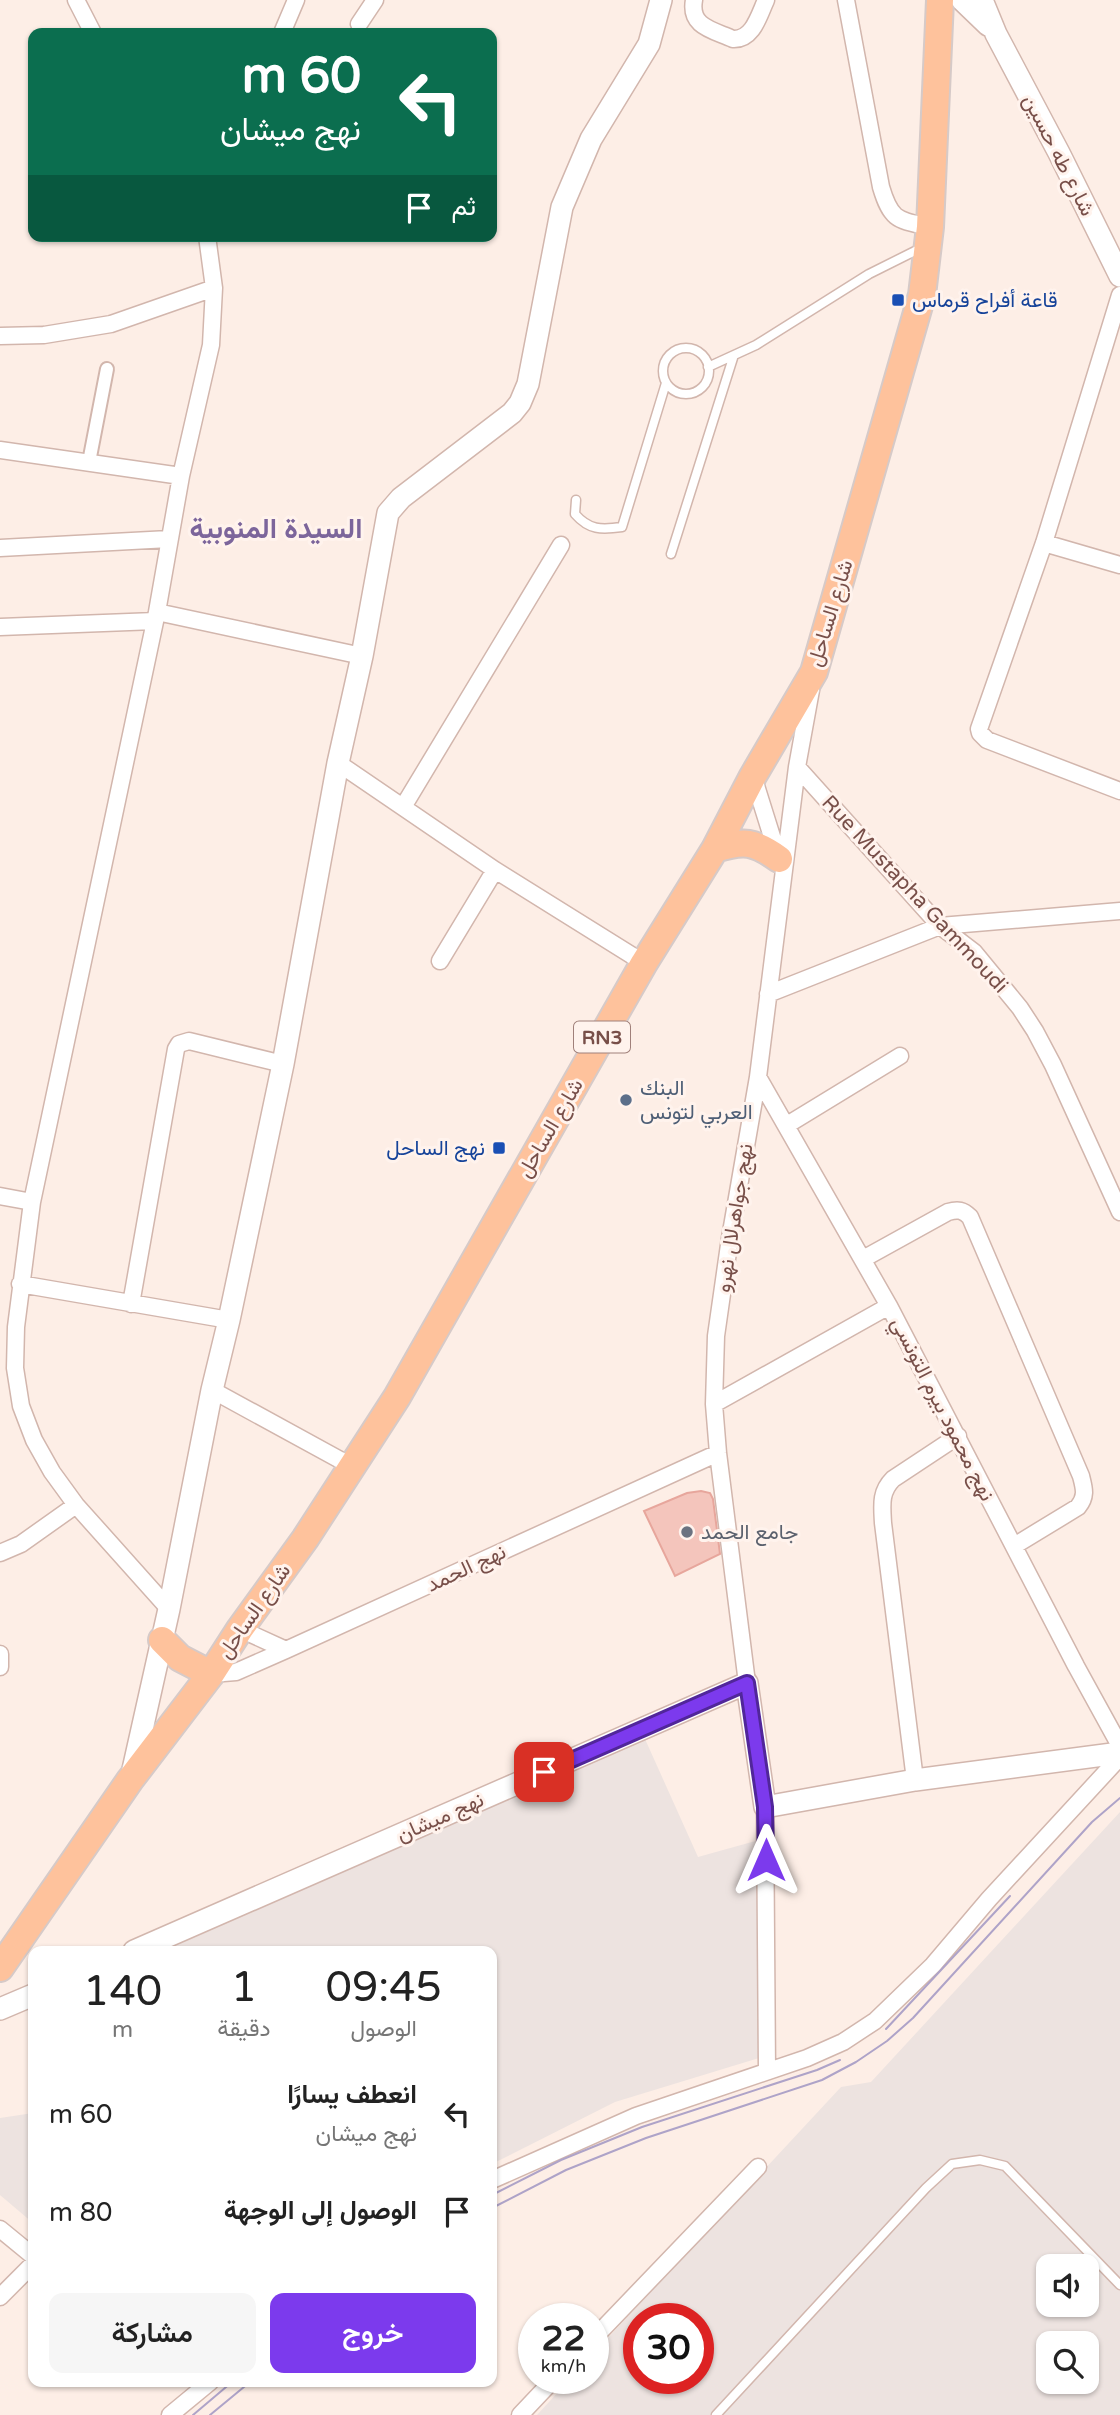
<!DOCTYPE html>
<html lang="ar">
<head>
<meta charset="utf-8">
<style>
	:root { --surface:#fff; --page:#f6f6f6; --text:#222; --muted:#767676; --accent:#7c3aed }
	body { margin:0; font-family:"Varela Round",Vazirmatn,sans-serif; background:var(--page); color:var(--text); direction:rtl; height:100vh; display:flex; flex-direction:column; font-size:26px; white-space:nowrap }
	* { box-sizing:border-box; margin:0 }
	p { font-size:23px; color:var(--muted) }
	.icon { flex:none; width:38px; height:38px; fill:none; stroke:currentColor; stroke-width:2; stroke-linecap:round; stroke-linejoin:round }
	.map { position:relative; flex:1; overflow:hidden; direction:ltr }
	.details { position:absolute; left:28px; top:1946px; width:469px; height:441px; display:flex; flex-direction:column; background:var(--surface); border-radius:14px; box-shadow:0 2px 5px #0004; direction:rtl }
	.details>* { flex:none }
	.banner { position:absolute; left:28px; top:28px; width:469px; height:214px; border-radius:14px; box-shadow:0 2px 5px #0004; direction:rtl; background:#0b6e4f; color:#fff; overflow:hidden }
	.buttons { position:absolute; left:1036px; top:2254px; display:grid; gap:14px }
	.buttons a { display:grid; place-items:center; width:63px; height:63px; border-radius:14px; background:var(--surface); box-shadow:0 2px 5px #0004; font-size:35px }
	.speed { position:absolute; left:518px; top:2303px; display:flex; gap:14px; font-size:35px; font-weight:700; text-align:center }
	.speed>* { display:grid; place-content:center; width:91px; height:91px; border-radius:50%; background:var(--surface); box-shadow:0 2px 5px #0004; line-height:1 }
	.speed small { font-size:18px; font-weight:400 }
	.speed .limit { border:10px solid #d22; background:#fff; color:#111 }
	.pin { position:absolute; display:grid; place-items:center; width:60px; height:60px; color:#fff; margin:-30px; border-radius:14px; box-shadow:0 4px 10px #0006 }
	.me { position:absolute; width:77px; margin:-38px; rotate:0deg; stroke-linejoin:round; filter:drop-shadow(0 0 5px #0008) }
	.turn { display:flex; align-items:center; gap:24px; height:147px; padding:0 21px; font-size:32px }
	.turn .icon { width:91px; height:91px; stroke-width:2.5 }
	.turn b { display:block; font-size:49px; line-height:60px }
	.then { display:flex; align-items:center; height:66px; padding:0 21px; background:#0003; gap:14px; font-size:26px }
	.eta { display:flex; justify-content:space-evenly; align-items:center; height:119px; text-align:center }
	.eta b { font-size:42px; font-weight:600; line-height:49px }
	.primary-button { display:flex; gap:14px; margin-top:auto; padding:14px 21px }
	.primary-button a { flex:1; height:80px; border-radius:14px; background:var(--accent); color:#fff; font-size:28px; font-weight:600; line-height:80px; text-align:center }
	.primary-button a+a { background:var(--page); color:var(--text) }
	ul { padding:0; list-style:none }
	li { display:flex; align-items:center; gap:21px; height:98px; padding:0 21px }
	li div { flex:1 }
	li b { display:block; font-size:26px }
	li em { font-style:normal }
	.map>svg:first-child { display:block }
</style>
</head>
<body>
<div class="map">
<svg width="1120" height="2415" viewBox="0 0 1120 2415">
	<rect width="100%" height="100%" fill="#fdeee6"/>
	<path fill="#ede3e0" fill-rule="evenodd" d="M 645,1739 L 698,1857 L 759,1840 L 759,2058 L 615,2102 L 492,2164 L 492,1951 L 163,1951 Z
		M 1120,1812 L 1120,2415 L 537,2415 L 571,2378 L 593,2378 L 593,2354 L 841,2087 L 871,2082 ZM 1048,2266 L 1087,2266 L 1087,2305 L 1048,2305 ZM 639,2319 L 698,2319 L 698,2378 L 639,2378 ZM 1048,2343 L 1087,2343 L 1087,2382 L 1048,2382 Z
		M 33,2113 L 33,2223 L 0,2195 L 0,2118 Z"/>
	<path fill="#f4c5bc" stroke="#e7a69c" stroke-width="2" d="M 701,1491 L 710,1493 L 713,1499 L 720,1554 L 675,1576 L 644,1511 L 687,1493 Z"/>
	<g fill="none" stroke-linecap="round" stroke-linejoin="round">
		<defs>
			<path id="service" d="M663 371a23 23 0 1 1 46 0a23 23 0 1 1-46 0Z
				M 708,367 L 756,345 L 869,274 L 921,248
				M 576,500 L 575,514 C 589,530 601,530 622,527 L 666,383
				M 671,554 L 733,358
				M 716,2415 L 926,2188 L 952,2164 L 980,2160 L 1005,2166 L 1120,2285"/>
			<path id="pedestrian" d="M 89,462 L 107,369"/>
			<path id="minor" d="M 76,0 L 93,33
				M 694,0 C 689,27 713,30 733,39 C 753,40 759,15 766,0
				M 846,0 L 881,187 C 891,221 898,220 930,227
				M 359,24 L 375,0
				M 282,33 L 296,0
				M 1120,295 L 1044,543 L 979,729 L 980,733 L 987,740 L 1120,791
				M 0,336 L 44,335 L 111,324 L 214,288
				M 0,450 L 181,476
				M 1044,543 L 1120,565
				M 0,548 L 169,539
				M 157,612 L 362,656
				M 0,627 L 155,621
				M 338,763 L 495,870 L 644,963
				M 797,767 L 940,926 L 974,952 L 1020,1008 L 1035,1031 L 1053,1065 L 1120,1212
				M 753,776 L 779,859
				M 403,807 L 561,545
				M 440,961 L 495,870
				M 768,994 L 940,926 L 1120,911
				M 758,1077 L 889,1306 L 1076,1666 L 1120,1746
				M 787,1125 L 900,1056
				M 0,1196 L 32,1202
				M 863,1259 L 948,1212 C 958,1209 963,1210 970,1217 L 1081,1476 C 1084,1488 1087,1496 1078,1507 L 1014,1546
				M 20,1284 L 229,1320
				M 131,1304 L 176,1049 L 179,1044 L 189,1041 L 283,1064
				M 212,1390 L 353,1467
				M 714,1404 L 889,1306
				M 0,1553 L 21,1544 L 76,1505
				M 169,1609 L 76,1505 L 52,1472 L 34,1440 L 21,1406 L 15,1368 L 16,1327 L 32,1202 L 157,612 L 181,476 L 211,345 L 214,288 L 207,236
				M 240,1629 L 286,1650
				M 0,1654 L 0,1667
				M 211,1674 L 236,1672 L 286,1650 L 718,1453
				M 747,1683 L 718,1453 L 714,1404 L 716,1336 L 730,1238 L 758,1077 L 797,767 L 811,690
				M 915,1780 L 883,1523 C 882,1505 880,1492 893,1479 L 958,1436
				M 765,1807 L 767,2071
				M 492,2180 L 636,2116 L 807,2058 L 843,2042 L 875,2021 L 933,1965 L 989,1899 L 1120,1757
				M 0,2229 L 33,2256
				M 0,2297 L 33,2264
				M 593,2339 L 758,2167
				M 170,2415 L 210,2382
				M 520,2415 L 555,2378"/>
			<path id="tertiary" d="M 962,0 L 988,25
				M 982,0 L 996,34 L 1059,153 L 1120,276
				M 132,1774 L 169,1609 L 212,1390 L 229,1320 L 283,1064 L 338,763 L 362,656 L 388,513 L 401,498 L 512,413 L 520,403 L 528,384 L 562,207 L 591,139 L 649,44 L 661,0
				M 134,1951 L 747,1683 L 765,1807 L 915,1780 L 1120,1753
				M 0,2009 L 33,1995"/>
			<path id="primary" d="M 715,849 C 744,840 754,841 779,859
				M 162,1640 L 180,1658 L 211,1674
				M 0,1968 L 130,1780 L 211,1674 L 240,1629 L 305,1539 L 397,1397 L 644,963 L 715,849 L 753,776 L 814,672 L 922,295 L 930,227 L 940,0"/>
		</defs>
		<use href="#service" stroke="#d2b6ad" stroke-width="11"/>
		<use href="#pedestrian" stroke="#d2b6ad" stroke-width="16"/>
		<use href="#minor" stroke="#d2b6ad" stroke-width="19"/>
		<use href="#tertiary" stroke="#d2b6ad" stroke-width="24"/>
		<use href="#primary" stroke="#d6cac8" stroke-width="30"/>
		<use href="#service" stroke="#fff" stroke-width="8"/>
		<use href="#pedestrian" stroke="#fff" stroke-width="12"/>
		<use href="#minor" stroke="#fff" stroke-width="16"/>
		<use href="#tertiary" stroke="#fff" stroke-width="21"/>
		<use href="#primary" stroke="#fec29c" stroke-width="26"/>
		<path stroke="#aea3c8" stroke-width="2" d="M 886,2029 L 1010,1896
			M 492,2195 L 561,2160 L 642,2127 L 817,2070 L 840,2060
			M 492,2208 L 566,2170 L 646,2138 L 822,2080 L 856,2062 L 887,2041 L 913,2018 L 1092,1822 L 1120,1798
			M 193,2415 L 232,2382
			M 210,2415 L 250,2382"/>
	</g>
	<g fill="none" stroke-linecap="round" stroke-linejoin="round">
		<defs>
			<path id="route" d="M 544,1772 L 747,1683 L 765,1807 L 766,1860"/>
		</defs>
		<use href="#route" stroke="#51269a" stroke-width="18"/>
		<use href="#route" stroke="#7c3aed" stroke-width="12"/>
	</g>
	<g fill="#1a4fb4" stroke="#fff3ed" stroke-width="2.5">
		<rect x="891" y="293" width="14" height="14" rx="3.5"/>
		<rect x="492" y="1141" width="14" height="14" rx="3.5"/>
	</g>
	<circle fill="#5c6f8a" stroke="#fff3ed" stroke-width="2.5" cx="626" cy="1100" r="7"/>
	<circle fill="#6b7280" stroke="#fff3ed" stroke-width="2.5" cx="687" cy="1532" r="7"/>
	<g text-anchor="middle" stroke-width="6" stroke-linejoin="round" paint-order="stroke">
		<rect fill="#fff3ed" stroke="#a0807a" stroke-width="2" x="574" y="1021.5" width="56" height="31" rx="5"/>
		<g font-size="19" font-weight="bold" fill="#784f49">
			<text x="602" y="1044">RN3</text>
		</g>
		<g font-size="21" fill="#784f49" stroke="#fff3ed">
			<text transform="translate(1059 155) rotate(63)" y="7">شارع طه حسين</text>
			<text transform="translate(830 613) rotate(-73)" y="7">شارع الساحل</text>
			<text transform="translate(915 894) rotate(47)" y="7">Rue Mustapha Gammoudi</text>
			<text transform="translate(550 1128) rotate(-60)" y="7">شارع الساحل</text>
			<text transform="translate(734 1218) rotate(-81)" y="7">نهج جواهرلال نهرو</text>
			<text transform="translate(943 1409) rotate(63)" y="7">نهج محمود بيرم التونسي</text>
			<text transform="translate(466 1568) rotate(-25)" y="7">نهج الحمد</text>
			<text transform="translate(254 1611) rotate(-55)" y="7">شارع الساحل</text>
			<text transform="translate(440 1817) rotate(-24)" y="7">نهج ميشان</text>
		</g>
		<g font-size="21" fill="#164399" stroke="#fff3ed" text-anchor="start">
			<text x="912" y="307">قاعة أفراح قرماس</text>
			<text x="485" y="1155" text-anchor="end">نهج الساحل</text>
		</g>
		<g font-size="21" fill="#4e5e75" stroke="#fff3ed" text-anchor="start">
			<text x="640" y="1095">البنك<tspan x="640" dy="24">العربي لتونس</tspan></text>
		</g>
		<g font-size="21" fill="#5b616d" stroke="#fff3ed" text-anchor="start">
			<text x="701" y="1539">جامع الحمد</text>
		</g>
		<g font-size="28" font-weight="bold" fill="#7c659b" stroke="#fff3ed">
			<text x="276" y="538">السيدة المنوبية</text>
		</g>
	</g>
</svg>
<div class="buttons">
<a><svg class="icon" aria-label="sound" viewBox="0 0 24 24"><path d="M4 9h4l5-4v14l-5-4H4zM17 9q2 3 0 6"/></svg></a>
<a><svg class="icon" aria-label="search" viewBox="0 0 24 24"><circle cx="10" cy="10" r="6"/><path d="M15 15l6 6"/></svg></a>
</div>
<div class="speed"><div>22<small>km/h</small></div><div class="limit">30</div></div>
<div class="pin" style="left:544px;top:1772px;background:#d93025"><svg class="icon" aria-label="arrive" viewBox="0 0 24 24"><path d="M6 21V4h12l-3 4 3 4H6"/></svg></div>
<svg class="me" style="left:766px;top:1860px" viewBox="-20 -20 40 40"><path d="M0-17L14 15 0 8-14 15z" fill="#7c3aed" stroke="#fff" stroke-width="4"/></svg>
<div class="banner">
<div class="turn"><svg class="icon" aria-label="left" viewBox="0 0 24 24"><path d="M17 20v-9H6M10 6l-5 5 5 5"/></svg><div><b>60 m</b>نهج ميشان</div></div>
<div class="then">ثم<svg class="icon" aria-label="arrive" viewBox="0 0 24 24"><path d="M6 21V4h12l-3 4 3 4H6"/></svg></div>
</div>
<section class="details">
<div class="eta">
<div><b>09:45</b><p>الوصول</p></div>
<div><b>1</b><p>دقيقة</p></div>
<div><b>140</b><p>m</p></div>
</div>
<ul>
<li><svg class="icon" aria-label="left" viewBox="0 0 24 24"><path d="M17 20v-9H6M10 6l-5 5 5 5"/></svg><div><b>انعطف يسارًا</b><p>نهج ميشان</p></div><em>60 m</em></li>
<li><svg class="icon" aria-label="arrive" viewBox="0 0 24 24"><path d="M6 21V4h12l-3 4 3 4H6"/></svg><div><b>الوصول إلى الوجهة</b></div><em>80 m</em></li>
</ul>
<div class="primary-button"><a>خروج</a><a>مشاركة</a></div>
</section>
</div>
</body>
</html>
